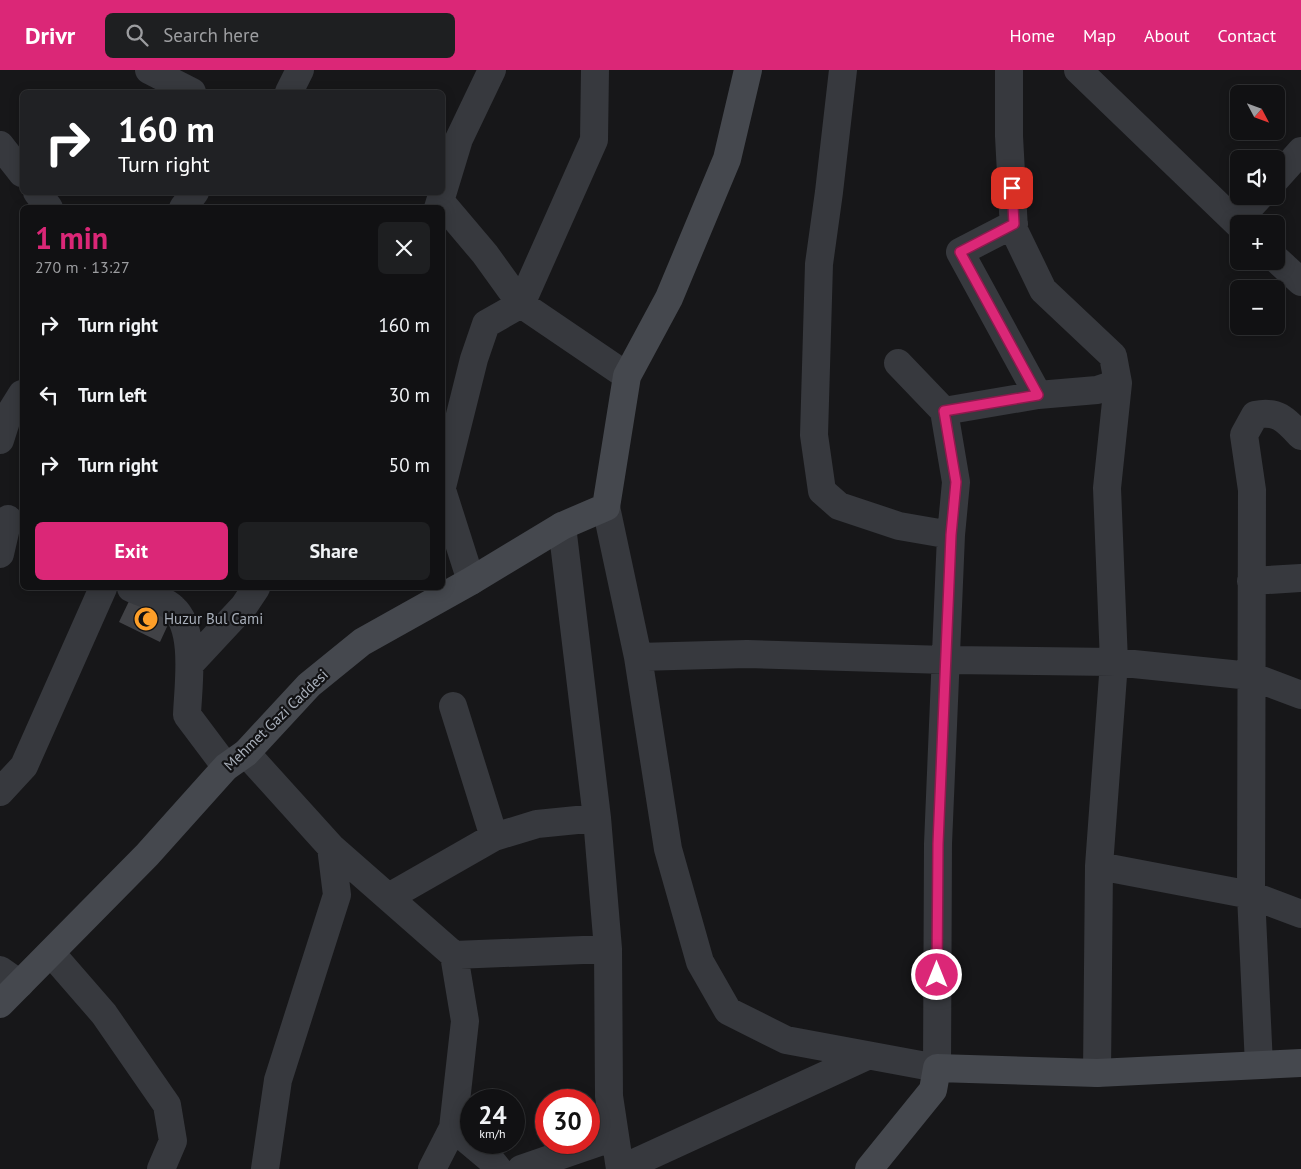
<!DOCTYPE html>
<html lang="en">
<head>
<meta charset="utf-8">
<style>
	:root { --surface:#111113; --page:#1e1f21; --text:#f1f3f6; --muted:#9c9da0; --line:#303133; --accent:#db2777 }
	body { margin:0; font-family:"PT Sans",sans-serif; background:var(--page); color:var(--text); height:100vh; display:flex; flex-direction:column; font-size:19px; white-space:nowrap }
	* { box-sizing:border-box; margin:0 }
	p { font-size:16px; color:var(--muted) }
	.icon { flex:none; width:28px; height:28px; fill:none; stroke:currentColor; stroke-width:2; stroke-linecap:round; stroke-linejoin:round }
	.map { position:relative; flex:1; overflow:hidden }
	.side { position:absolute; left:20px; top:135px; width:425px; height:385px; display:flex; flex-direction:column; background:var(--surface); border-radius:8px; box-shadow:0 2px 12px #0003,0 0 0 1px var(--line) }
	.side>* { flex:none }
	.top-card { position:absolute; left:20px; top:20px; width:425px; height:105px; border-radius:8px; box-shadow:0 2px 12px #0003,0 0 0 1px var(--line); background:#202124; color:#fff; overflow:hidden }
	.needle { width:32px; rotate:131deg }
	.controls { position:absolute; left:1230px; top:15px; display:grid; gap:10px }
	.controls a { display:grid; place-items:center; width:55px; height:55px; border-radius:8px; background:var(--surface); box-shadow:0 2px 12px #0003,0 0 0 1px var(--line); font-size:25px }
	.speed { position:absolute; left:460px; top:1019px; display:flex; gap:10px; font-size:25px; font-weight:700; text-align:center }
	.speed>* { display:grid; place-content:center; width:65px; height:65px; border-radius:50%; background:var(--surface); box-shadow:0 2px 12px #0003,0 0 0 1px var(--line); line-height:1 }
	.speed small { font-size:12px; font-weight:400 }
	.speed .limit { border:8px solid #d22; background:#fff; color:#111 }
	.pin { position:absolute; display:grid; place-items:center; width:42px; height:42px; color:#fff; margin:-21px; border-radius:10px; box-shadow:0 2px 8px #0006 }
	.me { position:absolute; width:55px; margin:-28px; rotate:0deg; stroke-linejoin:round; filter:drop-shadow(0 0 4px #0008) }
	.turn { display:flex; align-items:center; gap:18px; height:105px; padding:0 15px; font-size:22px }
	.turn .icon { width:65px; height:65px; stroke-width:2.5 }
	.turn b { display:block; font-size:35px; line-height:42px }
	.round { display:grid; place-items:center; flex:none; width:52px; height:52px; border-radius:8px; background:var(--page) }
	.head { display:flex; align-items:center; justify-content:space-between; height:85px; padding:0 15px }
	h1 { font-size:30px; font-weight:800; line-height:38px; color:var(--accent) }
	.action { display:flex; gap:10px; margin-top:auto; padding:10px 15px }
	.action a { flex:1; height:58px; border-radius:8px; background:var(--accent); color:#fff; font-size:20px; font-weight:800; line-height:58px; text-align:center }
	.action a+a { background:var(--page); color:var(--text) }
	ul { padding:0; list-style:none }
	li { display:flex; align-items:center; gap:15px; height:70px; padding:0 15px }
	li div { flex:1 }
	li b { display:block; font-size:19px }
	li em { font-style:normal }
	header { display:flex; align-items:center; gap:30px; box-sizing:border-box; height:70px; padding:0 25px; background:var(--accent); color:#fff }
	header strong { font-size:24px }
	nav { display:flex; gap:28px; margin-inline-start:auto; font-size:18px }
	.search { width:350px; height:45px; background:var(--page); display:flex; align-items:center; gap:12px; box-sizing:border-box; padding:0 18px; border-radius:8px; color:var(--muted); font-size:19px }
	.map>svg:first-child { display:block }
</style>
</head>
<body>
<header>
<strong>Drivr</strong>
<div class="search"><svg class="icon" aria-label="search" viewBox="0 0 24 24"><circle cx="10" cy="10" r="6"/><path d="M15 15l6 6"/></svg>Search here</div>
<nav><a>Home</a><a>Map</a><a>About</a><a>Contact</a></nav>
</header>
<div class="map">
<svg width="1301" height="1099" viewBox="0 0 1301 1099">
	<rect width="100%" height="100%" fill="#171719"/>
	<path fill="#414246" d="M 131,527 L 172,546 L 160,572 L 119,552 Z"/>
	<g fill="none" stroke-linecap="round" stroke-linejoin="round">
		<path stroke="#37393e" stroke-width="28" d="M 149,0 L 192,22
			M 843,0 L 829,122 L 819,194 L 814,365 L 822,421 L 839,436 L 899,456 L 951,465
			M 1009,0 L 1009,66 L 1014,160 L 1043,220 L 1113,286 L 1118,313 L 1107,418 L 1114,592 L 1099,796 L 1097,1003
			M 1078,0 L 1239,155
			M 289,22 L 300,0
			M 0,75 L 22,103
			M 1276,109 L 1301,81
			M 37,122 L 49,138
			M 441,132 L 485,184 L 521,234 L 627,306
			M 183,138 L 195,122
			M 438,138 L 459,69 L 492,0
			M 1236,152 L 1260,126
			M 1014,154 L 960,182 L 1038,325
			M 1276,189 L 1301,212
			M 944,341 L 1038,325 L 1097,320 L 1118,313
			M 0,370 L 7,348 L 22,324
			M 442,417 L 474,289 L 486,254 L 521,234 L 594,70 L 595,0
			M 442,420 L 471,511
			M 606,437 L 638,587 L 668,779 L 700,892 L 728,941 L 786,970 L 937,998 L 938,774 L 951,465 L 956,412 L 944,341 L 898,293
			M 562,456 L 597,748 L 608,879 L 609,1026 L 620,1099
			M 0,484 L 8,449
			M 1251,511 L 1301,508
			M 131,518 C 142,523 165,530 173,538 C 197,559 188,616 187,645 L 226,697
			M 638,587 L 747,584 L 946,590 L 1114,592 L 1251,606 L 1301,625
			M 190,594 L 244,536 L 256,518
			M 453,636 L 494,767
			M 246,683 L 331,777 L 337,825 L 278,1010 L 265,1099
			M 0,722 L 24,696 L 103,518
			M 331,777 L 454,885 L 465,951 L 453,1058 L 432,1099
			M 1099,796 L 1251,825 L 1301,844
			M 389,827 L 494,767 L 537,754 L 597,748
			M 51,883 L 104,944 L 167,1035 L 173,1071 L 161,1099
			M 454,885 L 608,879
			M 0,900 L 20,914
			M 1259,995 L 1251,825 L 1252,420 L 1244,365 L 1255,345 C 1278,340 1286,350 1301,366
			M 453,1058 L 490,1089 L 498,1099
			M 521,1099 L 614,1067
			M 621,1099 L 867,986"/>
		<path stroke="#45484e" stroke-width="28" d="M 0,934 L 147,785 L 226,697 L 246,683 L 309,615 L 362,572 L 471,511 L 562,456 L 606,437 L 627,306 L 669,228 L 727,89 L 748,0
			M 869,1099 L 933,1020 L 937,998 L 1097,1003 L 1301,993"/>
	</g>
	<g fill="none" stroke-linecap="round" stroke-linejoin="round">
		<defs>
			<path id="route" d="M 937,905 L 938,774 L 951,465 L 956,412 L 944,341 L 1038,325 L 960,182 L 1014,154 L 1012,118"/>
		</defs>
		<use href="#route" stroke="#8e194d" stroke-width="12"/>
		<use href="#route" stroke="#db2777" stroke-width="9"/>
	</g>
	<defs>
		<symbol id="mosque-disc" viewBox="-11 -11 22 22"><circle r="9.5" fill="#fe9f29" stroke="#121214"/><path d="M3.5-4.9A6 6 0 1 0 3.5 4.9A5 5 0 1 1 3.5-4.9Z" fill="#111"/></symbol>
	</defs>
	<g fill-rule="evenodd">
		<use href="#mosque-disc" x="132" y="535" width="28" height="28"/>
	</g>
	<g text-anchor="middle" stroke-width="4.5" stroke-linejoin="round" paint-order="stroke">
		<g font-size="15" fill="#a8afba" stroke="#121214" text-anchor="start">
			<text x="164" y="554">Huzur Bul Cami</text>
		</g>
		<g font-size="15" fill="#a8afba" stroke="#121214">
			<text transform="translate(276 650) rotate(-44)" y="5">Mehmet Gazi Caddesi</text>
		</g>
	</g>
</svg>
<div class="controls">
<a><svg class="needle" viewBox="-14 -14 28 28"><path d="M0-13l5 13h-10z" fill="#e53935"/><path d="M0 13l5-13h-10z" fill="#9c9da0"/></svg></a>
<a><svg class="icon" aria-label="sound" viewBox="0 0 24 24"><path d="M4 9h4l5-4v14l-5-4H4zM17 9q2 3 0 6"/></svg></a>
<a>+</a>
<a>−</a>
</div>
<div class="speed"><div>24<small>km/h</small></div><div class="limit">30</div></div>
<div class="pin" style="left:1012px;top:118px;background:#d93025"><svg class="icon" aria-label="arrive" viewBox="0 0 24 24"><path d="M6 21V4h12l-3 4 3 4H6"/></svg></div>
<svg class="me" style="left:937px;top:905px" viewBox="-20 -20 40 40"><circle r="17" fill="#db2777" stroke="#fff" stroke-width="3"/><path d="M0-11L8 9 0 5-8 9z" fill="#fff"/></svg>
<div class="top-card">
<div class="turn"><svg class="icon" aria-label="right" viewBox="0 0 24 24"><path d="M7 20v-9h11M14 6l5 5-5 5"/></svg><div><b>160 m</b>Turn right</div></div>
</div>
<section class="side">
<div class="head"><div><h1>1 min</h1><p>270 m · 13:27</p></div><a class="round"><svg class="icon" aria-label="close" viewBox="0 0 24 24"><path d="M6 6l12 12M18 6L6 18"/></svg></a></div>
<ul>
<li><svg class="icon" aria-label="right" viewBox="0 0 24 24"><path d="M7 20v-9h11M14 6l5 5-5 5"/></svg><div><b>Turn right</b></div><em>160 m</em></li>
<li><svg class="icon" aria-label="left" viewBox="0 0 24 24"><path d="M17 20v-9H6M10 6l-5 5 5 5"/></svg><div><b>Turn left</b></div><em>30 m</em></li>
<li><svg class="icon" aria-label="right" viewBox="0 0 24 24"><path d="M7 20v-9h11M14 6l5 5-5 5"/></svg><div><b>Turn right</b></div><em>50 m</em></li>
</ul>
<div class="action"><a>Exit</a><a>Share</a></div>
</section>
</div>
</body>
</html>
